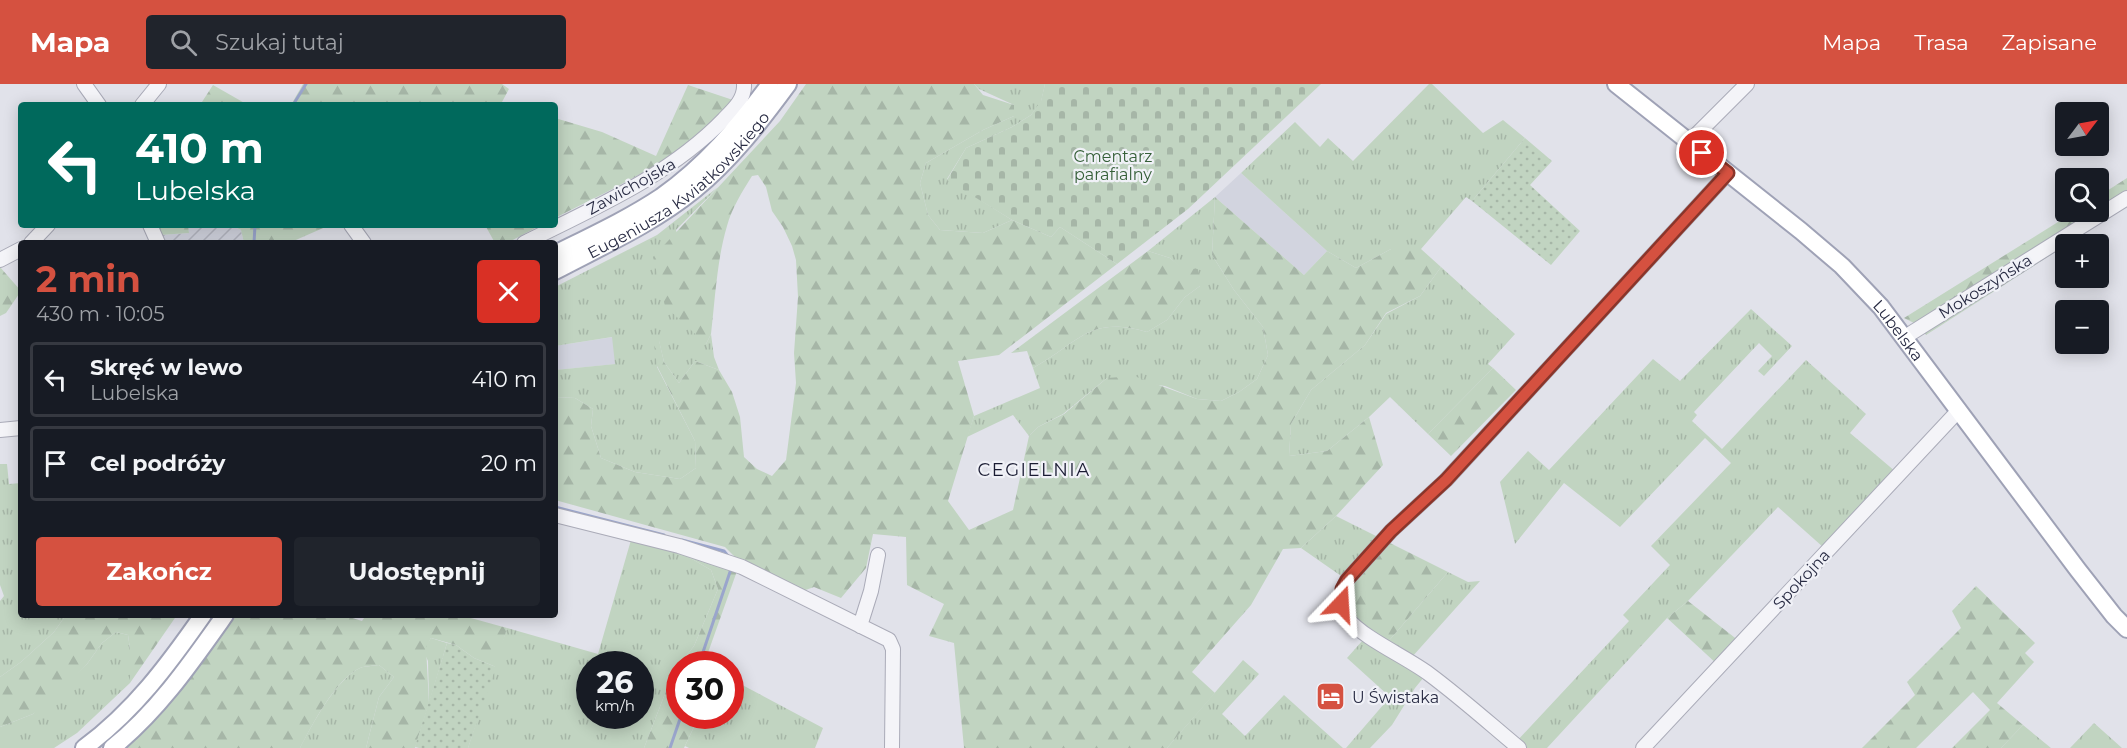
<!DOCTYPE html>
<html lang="pl">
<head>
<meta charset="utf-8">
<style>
	:root { --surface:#171b24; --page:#20242c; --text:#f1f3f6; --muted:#9ea1a6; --line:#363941; --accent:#d55140 }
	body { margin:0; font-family:Montserrat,sans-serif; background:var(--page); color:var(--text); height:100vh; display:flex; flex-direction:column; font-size:22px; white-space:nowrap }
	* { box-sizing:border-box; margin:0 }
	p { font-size:20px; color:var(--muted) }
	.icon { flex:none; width:33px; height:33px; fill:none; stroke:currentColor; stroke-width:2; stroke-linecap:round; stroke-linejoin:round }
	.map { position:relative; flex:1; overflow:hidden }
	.sheet { position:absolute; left:18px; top:156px; width:540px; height:378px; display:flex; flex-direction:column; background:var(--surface); border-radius:6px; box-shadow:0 3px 15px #0003 }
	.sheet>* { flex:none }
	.top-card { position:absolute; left:18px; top:18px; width:540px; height:126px; border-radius:6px; box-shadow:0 3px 15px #0003; background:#00695c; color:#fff; overflow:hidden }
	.needle { width:39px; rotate:58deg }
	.tools { position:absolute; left:2055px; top:18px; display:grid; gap:12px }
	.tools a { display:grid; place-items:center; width:54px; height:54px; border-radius:6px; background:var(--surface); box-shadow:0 3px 15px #0003; font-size:30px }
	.speed { position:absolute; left:576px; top:567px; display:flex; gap:12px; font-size:30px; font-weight:700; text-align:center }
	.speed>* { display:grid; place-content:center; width:78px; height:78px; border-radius:50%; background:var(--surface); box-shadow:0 3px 15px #0003; line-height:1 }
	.speed small { font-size:15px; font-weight:400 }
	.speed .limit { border:9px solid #d22; background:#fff; color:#111 }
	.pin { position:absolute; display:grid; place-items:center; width:51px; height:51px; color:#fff; margin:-26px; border:3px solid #fff; border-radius:50%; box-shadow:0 2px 6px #0007 }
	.me { position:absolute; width:66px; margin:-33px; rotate:20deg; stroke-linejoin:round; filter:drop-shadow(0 0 4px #0008) }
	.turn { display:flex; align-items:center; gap:21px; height:126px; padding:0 18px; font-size:27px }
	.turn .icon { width:78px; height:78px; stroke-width:2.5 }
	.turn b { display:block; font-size:42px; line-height:51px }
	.round { display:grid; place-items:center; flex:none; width:63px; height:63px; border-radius:6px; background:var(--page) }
	.overview { display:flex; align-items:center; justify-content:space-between; height:102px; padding:0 18px }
	h1 { font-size:36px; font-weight:700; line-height:45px; color:var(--accent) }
	.action { display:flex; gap:12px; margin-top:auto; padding:12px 18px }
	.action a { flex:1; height:69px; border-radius:6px; background:var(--accent); color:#fff; font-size:24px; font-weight:700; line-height:69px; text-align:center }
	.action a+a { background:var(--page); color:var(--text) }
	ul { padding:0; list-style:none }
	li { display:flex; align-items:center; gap:18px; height:75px; margin:0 12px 9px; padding:0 6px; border:3px solid var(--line); border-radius:6px }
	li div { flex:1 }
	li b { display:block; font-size:22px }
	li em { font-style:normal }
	header { display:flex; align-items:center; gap:36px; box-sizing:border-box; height:84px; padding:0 30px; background:var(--accent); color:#fff }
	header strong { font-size:28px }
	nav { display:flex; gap:33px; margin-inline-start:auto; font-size:21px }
	.search { width:420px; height:54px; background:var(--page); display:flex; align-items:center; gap:15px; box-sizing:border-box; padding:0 21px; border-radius:6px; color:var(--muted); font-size:22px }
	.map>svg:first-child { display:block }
</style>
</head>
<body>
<header>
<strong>Mapa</strong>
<div class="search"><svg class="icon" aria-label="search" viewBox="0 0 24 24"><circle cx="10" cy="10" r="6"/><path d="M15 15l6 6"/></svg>Szukaj tutaj</div>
<nav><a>Mapa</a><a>Trasa</a><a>Zapisane</a></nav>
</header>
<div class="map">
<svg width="2127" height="664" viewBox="0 0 2127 664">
	<defs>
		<pattern id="industrial-furrows" width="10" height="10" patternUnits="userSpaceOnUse" patternTransform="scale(1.5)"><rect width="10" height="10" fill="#d2d4df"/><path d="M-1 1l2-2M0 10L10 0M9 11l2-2" fill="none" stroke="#b4b6c1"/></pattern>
		<pattern id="grass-tufts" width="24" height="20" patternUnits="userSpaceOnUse" patternTransform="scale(1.5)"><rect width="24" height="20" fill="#c1d4c1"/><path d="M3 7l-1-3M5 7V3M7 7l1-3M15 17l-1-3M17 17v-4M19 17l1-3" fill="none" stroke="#a6b6a7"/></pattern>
		<pattern id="forest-firs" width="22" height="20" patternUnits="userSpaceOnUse" patternTransform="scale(1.5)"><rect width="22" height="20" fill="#c1d4c1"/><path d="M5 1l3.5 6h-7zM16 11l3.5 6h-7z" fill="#a6b6a7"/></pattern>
		<pattern id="cemetery-stones" width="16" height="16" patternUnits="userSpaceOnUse" patternTransform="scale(1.5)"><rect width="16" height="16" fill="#c1d4c1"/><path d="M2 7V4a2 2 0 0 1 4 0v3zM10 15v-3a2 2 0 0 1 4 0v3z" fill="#a6b6a7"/></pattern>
		<pattern id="garden-dots" width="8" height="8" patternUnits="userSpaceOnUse" patternTransform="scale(1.5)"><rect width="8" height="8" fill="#c1d4c1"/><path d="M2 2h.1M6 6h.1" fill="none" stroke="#a6b6a7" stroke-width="1.8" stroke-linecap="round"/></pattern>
	</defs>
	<rect width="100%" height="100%" fill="#e1e2ea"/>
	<path fill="#d2d4df" d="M 1241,89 L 1327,167 L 1304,191 L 1215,113 Z
		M 613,253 L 616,280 L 555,286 L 555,262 Z"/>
	<path fill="url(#industrial-furrows)" d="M 188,141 L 233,142 L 241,146 L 244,159 L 162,159 L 160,151 L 189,149 Z"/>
	<path fill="url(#grass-tufts)" fill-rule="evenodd" d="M 974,0 L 1045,0 L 1041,18 L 1031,31 L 1012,43 L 966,64 L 947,95 L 1012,136 L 983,149 L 940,146 L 928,131 L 920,99 L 926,79 L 983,46 L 1014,32 L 1014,21 L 979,5 Z
		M 1429,0 L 1432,0 L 1483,49 L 1503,36 L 1525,54 L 1472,117 L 1466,113 L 1421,165 L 1391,165 L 1356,184 L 1327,167 L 1241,89 L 1295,38 L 1320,63 L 1328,54 L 1353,77 Z
		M 718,103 L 676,146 L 706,260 L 711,250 L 714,273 L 719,286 L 695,277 L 679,299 L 664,278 L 659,257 L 657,283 L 695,357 L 696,384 L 680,395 L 635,388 L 601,374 L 591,342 L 593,325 L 575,314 L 555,313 L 555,286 L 615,280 L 612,253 L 555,262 L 555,203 L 657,151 Z
		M 1215,113 L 1212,171 L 1234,206 L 1263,243 L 1268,271 L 1257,295 L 1239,308 L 1221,317 L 1197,315 L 1165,302 L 1107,294 L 1063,330 L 1038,343 L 1029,352 L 1013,331 L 967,353 L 974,332 L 1040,304 L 1033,284 C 1079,259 1088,231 1147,248 L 1167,236 L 1185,213 L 1200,202 L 1170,174 L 1148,167 Z
		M 1441,183 L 1515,250 L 1488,280 L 1493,284 L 1428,350 L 1390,313 L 1369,333 L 1327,367 L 1289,372 L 1291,340 L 1311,306 L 1365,261 L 1386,230 L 1420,212 Z
		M 1751,225 L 1792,262 L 1764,292 L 1758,287 L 1772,272 L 1759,259 L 1694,328 L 1697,331 L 1692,337 L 1722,365 L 1806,276 L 1866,330 L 1850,349 L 1896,388 L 1823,463 L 1778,423 L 1688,517 L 1667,534 L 1547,664 L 1524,664 L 1516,658 L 1629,537 L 1623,531 L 1670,481 L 1651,462 L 1731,379 L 1705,354 L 1620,443 L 1564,399 L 1515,460 L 1500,398 L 1528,367 L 1549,386 L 1653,275 L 1680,297 Z
		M 0,380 L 7,380 L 9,400 L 21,399 L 21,531 L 66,531 L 54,548 L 21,578 L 0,593 L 0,517 L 4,512 L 0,501 Z
		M 1336,432 L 1380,454 L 1344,494 L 1301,464 Z
		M 631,456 L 680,468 L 711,486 L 718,505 L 694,562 L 679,581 L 671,594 L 644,664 L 468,664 L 507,544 L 598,570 ZM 590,580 L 640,580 L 640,632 L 590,632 Z
		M 1448,488 L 1468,498 L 1480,497 L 1412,573 L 1387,559 Z
		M 116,548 L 128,551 L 130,565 L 130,599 L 77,649 L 54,664 L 0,664 L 0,643 L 33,630 L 87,580 L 102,559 Z
		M 431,554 L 447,559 L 429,619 L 428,577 L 423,566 Z
		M 1363,556 L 1424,593 L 1415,604 L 1392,641 L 1370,664 L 1346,664 L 1390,613 L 1347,574 Z
		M 1243,576 L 1259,590 L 1222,630 L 1245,652 L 1284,611 L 1343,664 L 1167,664 Z
		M 379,581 L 394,593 L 379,613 L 366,664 L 300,664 C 311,642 337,594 360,584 C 365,582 373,582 379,581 Z
		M 731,595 L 823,644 L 815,664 L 689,664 L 685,662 L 699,632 L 730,632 Z
		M 2094,639 L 2122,664 L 2070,664 Z
		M 2023,641 L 2051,664 L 2001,664 Z"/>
	<path fill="url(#forest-firs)" d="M 303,0 L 502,0 L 509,5 L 502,18 L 511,21 L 291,21 Z
		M 806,0 L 974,0 L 983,11 L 1014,21 L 1014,32 L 983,46 L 926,79 L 920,99 L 928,131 L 940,146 L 983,149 L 1012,136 L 1051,153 L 1060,143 L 1117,180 L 999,271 L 958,277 L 974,332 L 948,417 L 969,446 L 1013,426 L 1029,352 L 1038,343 L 1064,330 L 1107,294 L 1134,292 L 1197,315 L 1221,317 L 1239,308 L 1257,295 L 1268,271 L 1263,243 L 1234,206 L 1212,171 L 1215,113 L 1304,191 L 1327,167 L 1356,184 L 1391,165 L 1421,165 L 1441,183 L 1420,212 L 1386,229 L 1365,261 L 1311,306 L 1291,340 L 1289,372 L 1327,367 L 1369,333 L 1383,381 L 1336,432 L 1301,464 L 1283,465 L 1251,521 L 1192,588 L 1215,609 L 1167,664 L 964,664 L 954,559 L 929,552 L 944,520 L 907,501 L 906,453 L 873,450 L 866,484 L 841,514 L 814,503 L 800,508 L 738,476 L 725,463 L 555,416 L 555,313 L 575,314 L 593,325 L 591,342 L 601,374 L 635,388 L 680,395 L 696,384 L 695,357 L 657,282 L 654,260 L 659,256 L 664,278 L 679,299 L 695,277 L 719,286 L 732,308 L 740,333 L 744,373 L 757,385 L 772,392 L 786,376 L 796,299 L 794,269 L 798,213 L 796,176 L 792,162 L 783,143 L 772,127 L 766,103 L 758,91 L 752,92 C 742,108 732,124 727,142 C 717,175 715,216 711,250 L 706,260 L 665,222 L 653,173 L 780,37 Z
		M 213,1 L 248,21 L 200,21 Z
		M 688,1 L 733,16 C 687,72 618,102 555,134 L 555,34 L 602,48 L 656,72 Z
		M 2127,94 L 2127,122 L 1926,251 L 1922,243 L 1904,234 L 2074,128 L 2098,128 L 2099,112 Z
		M 155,141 L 188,141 L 189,149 L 160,151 Z
		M 221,141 L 330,141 L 289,159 L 244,159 L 241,146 L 233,142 Z
		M 485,141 L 541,141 L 507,159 L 495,159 Z
		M 1148,167 L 1170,174 L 1182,184 L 1198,185 L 1200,202 L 1185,213 L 1167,236 L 1147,248 C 1088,231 1079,259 1033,284 L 1027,267 L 1011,269 Z
		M 0,183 L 21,207 L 6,229 L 0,232 Z
		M 1493,284 L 1516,306 L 1451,372 L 1428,350 Z
		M 1388,458 L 1448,488 L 1387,559 L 1357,535 L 1346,524 L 1348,507 Z
		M 680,468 L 737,487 L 704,580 L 680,580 L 680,632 L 699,632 L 684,664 L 644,664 L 671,594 L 679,581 L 694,562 L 718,505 L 711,486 Z
		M 1976,502 L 2035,559 L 2025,569 L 2034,578 L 1997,619 L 2023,641 L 2001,664 L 1952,664 L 1990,626 L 1973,608 L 1916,664 L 1862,664 L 1915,611 L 1907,598 L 1961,544 L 1952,527 Z
		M 1688,517 L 1739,557 L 1718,581 L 1667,534 Z
		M 66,531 L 177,531 L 130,599 L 130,565 L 128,551 L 116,548 L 102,559 L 87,580 L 49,619 L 33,630 L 0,643 L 0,593 L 21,578 L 54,548 Z
		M 238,531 L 343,531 L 362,537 L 366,531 L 460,531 L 507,544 L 496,583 L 474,574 L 456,561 L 431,554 L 426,563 L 429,619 L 415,664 L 366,664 L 379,613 L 394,593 L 379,581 C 373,582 365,582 360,584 C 335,596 312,641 300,664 L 124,664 L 221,547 Z"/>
	<path fill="url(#cemetery-stones)" d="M 1045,0 L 1321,0 L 1188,125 L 1117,180 L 1060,143 L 1051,153 L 1012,136 L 947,96 L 966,64 L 1012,43 L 1031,31 L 1041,17 Z"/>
	<path fill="url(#garden-dots)" d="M 1525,54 L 1552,77 L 1530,101 L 1580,147 L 1551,181 L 1472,117 Z
		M 447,559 L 456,561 L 474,574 L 496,583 L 468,664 L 419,664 L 415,663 Z"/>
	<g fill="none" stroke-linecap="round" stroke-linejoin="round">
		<path stroke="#9aa5cc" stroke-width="3" d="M 293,21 L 306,0
			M 254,159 L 255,141
			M 555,423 L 664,451
			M 682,456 L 724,467 L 728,472
			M 699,580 L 731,485
			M 670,664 L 681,632"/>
		<defs>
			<path id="minor" d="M 84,0 L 99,21
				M 142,21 L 159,0
				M 1689,58 L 1747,0
				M 150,141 L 158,159
				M 351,141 L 364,159
				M 31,159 L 48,141
				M 524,159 C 594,124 669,92 724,35 C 734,25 745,15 744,0
				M 0,176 L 21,165
				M 1905,253 L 2127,114
				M 0,346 L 21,344
				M 555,431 L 679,462 L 742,483 L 889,556 L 893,565 L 892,664
				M 860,542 L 871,507 L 878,471
				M 1519,664 C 1489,639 1460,613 1429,590 C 1408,574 1363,554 1348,535 C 1338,522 1340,509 1347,496 L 1391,447 L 1446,396 L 1728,89
				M 1643,664 L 1959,326"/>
			<g id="major">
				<path id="s1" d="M 1616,0 L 1801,147 L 1842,182 L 1881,223 L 2078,486 L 2114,532 L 2127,545"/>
				<path d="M 555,170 C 591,152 628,135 661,113 C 705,82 738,43 770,0"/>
				<path id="s2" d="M 555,187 C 602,162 652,140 694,106 C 731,76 760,38 788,0"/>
				<path d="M 84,664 C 134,627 168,581 203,531"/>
				<path d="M 112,664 C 158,627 191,579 225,531"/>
			</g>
		</defs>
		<use href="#minor" stroke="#aaabb8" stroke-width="16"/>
		<use href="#major" stroke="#9fa2b6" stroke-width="20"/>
		<use href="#minor" stroke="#f4f4f8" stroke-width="14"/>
		<use href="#major" stroke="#fff" stroke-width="16"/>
	</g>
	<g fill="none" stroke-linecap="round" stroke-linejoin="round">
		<defs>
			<path id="route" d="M 1341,520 L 1342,505 L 1347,496 L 1391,447 L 1446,396 L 1728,89 L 1702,69"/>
		</defs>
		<use href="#route" stroke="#8a352a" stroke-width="15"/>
		<use href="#route" stroke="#d55140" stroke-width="10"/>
	</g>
	<defs>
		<symbol id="hotel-square" viewBox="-11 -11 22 22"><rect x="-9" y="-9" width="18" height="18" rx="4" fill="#d55140" stroke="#f0f1f7"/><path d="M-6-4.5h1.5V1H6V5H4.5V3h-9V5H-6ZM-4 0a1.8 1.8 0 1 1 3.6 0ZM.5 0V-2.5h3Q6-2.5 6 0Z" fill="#fff"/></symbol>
	</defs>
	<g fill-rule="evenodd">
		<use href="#hotel-square" x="1314" y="596" width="33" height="33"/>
	</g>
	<g text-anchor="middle" stroke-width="4.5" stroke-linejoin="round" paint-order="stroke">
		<g font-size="16" fill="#355f38" stroke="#f0f1f7">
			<text x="1113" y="78">Cmentarz<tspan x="1113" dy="18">parafialny</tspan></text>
		</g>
		<g font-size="16" fill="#282b43" stroke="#f0f1f7">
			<text dy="6" stroke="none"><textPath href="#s2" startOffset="152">Eugeniusza Kwiatkowskiego</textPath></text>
			<text transform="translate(631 102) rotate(-29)" y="6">Zawichojska</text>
			<text transform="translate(1985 202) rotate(-32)" y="6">Mokoszyńska</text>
			<text dy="6" stroke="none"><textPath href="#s1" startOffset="376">Lubelska</textPath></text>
			<text transform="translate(1801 495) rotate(-47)" y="6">Spokojna</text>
		</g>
		<g font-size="16" fill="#282b43" stroke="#f0f1f7" text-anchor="start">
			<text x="1352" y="619">U Świstaka</text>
		</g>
		<g font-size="18" letter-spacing="1.5" fill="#1a1c33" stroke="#f0f1f7">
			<text x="1034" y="392">CEGIELNIA</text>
		</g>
	</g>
</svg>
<div class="tools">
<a><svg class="needle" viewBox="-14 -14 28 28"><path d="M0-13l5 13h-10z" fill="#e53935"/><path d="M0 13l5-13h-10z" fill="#9ea1a6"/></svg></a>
<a><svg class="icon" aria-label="search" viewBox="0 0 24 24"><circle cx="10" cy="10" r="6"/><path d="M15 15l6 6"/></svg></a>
<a>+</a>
<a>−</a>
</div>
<div class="speed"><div>26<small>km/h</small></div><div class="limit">30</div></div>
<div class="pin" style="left:1702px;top:69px;background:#d93025"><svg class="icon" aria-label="arrive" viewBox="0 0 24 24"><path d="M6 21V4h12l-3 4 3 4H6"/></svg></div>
<svg class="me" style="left:1341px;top:520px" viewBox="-20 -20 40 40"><path d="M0-17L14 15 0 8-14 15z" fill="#d55140" stroke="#fff" stroke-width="4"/></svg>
<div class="top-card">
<div class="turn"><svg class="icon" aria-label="left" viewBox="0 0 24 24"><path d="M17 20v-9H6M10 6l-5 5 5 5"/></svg><div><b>410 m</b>Lubelska</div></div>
</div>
<section class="sheet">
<div class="overview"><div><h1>2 min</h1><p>430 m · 10:05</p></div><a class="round" style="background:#d93025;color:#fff"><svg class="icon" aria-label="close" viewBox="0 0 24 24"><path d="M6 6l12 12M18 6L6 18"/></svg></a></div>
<ul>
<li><svg class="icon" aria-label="left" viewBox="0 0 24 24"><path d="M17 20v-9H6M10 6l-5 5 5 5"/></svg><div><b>Skręć w lewo</b><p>Lubelska</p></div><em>410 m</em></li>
<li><svg class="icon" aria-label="arrive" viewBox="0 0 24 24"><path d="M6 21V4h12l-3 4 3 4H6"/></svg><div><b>Cel podróży</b></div><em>20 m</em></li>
</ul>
<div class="action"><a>Zakończ</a><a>Udostępnij</a></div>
</section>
</div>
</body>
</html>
